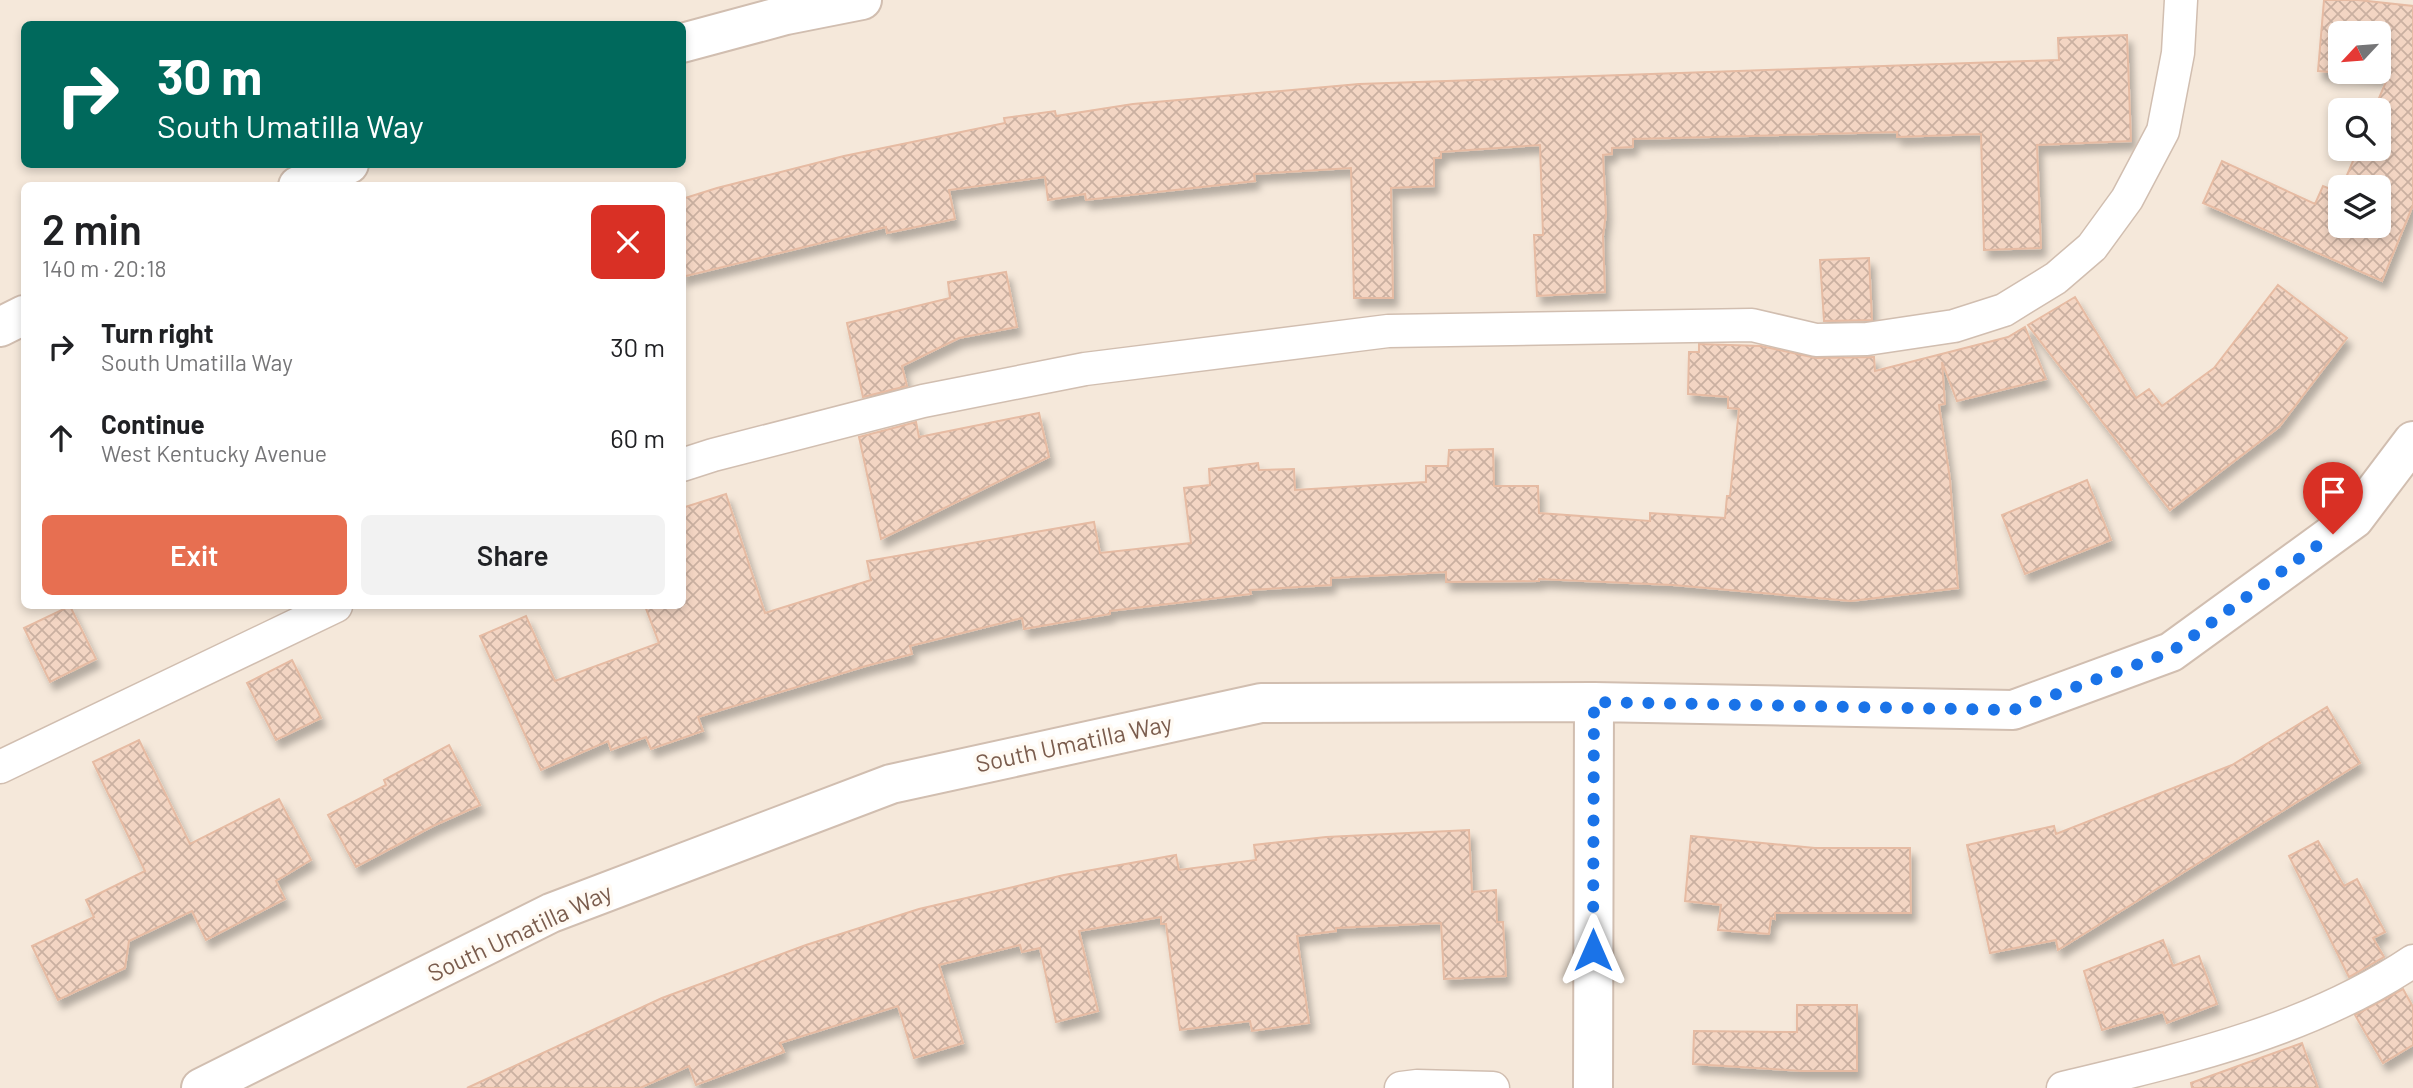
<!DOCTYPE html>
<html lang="en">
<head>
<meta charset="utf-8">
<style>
	:root { --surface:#fff; --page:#f2f2f2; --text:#202124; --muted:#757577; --accent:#e76f51 }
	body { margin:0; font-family:Barlow,sans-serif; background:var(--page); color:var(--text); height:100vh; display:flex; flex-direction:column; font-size:26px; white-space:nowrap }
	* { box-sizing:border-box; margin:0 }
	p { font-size:23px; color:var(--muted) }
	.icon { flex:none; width:38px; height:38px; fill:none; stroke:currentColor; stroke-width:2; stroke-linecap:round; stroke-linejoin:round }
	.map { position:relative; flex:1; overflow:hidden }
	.drawer { position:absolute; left:21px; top:182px; width:665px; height:427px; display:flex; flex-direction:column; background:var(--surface); border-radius:10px; box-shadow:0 4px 10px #0003 }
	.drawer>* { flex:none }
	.banner { position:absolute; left:21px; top:21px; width:665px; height:147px; border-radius:10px; box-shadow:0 4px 10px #0003; background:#00695c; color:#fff; overflow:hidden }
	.needle { width:46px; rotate:244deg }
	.tools { position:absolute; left:2328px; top:21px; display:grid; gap:14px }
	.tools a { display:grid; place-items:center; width:63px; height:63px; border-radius:10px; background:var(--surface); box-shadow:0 4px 10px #0003; font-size:35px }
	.pin { position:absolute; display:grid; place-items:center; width:60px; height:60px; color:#fff; margin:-72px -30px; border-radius:50% 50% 50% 0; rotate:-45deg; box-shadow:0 0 7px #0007 }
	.pin .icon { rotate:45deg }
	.me { position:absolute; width:77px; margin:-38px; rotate:0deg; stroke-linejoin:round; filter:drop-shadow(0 0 5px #0008) }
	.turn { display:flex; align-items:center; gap:24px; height:147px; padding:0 21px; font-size:32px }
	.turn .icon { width:91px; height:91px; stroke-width:2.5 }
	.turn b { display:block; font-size:49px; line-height:60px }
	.round { display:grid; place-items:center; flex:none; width:74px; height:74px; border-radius:10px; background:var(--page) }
	.summary { display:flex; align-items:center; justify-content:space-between; height:119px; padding:0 21px }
	h1 { font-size:42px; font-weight:600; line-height:52px }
	.button { display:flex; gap:14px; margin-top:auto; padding:14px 21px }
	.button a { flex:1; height:80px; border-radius:10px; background:var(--accent); color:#fff; font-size:28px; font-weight:600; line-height:80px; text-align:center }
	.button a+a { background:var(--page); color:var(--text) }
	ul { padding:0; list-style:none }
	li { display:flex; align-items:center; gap:21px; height:91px; padding:0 21px }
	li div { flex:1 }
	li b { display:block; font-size:26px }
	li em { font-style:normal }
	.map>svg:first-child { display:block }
</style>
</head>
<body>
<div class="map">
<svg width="2413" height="1088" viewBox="0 0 2413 1088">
	<defs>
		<pattern id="building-cross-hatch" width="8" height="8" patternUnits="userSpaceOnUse" patternTransform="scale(1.75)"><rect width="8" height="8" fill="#f3d5c3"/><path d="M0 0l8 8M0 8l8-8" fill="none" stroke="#cab0a1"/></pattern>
		<filter id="shadow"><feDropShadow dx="4.5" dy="8" stdDeviation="3.5" flood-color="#0004"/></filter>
	</defs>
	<rect width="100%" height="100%" fill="#fdf6ec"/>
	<path fill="#f5e8da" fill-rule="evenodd" d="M 0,0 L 2413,0 L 2413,1088 L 0,1088 ZM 24,24 L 682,24 L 682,164 L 24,164 ZM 2340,33 L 2378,33 L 2378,72 L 2340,72 ZM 2340,110 L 2378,110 L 2378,149 L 2340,149 ZM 24,186 L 682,186 L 682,606 L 24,606 ZM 2340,187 L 2378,187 L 2378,226 L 2340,226 Z"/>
	<path fill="url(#building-cross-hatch)" stroke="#e6bba3" stroke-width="2" fill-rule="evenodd" filter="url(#shadow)" d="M 2324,0 L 2358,0 L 2413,6 L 2413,205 L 2382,281 L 2203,203 L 2222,161 L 2315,204 L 2323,186 L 2340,193 L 2340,226 L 2378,226 L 2378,187 L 2342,187 L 2358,149 L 2378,149 L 2378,110 L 2374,110 L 2388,77 L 2318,71 ZM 2340,33 L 2378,33 L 2378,72 L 2340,72 Z
		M 2127,35 L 2131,141 L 2037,145 L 2041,248 L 1984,250 L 1981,134 L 1897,137 L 1897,132 L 1633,139 L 1633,147 L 1612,148 L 1612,154 L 1603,155 L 1606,214 L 1603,236 L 1605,292 L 1537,296 L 1534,235 L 1543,235 L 1540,145 L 1441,152 L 1441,158 L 1434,158 L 1434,186 L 1391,188 L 1393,298 L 1354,298 L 1351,168 L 1254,174 L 1255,181 L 1086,200 L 1085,194 L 1048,200 L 1045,177 L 949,190 L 955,219 L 887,233 L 886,227 L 682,277 L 682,199 L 717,188 L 844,156 L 1005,123 L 1004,118 L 1055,111 L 1056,116 L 1133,104 L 1359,84 L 2059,60 L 2058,38 Z
		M 1869,258 L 1872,320 L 1824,321 L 1820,260 Z
		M 1006,272 L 1017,327 L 959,338 L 902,366 L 907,386 L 863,397 L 847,323 L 950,298 L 948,282 Z
		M 2278,285 L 2347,338 L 2279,427 L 2170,510 L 2028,325 L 2075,297 L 2136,398 L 2149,389 L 2162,406 L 2214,368 Z
		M 2025,327 L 2046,379 L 1957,401 L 1942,362 L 1945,404 L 1939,405 L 1950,479 L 1958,588 L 1851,601 L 1673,585 L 1539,579 L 1539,581 L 1446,582 L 1446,572 L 1331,578 L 1331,585 L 1250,590 L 1251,594 L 1110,611 L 1110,614 L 1024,629 L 1022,618 L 910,646 L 912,654 L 866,666 L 698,717 L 703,731 L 651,749 L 646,737 L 611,750 L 608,741 L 541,770 L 480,636 L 526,616 L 555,681 L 659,643 L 645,606 L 682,606 L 682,508 L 726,494 L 765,613 L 871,580 L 867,561 L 1094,522 L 1100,553 L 1191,543 L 1184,488 L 1210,485 L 1209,469 L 1258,463 L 1259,470 L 1294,469 L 1295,490 L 1426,482 L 1426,466 L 1448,466 L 1449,450 L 1493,449 L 1494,486 L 1538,486 L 1539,513 L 1650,521 L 1650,513 L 1725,518 L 1727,496 L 1730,496 L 1739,409 L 1728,408 L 1728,397 L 1688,394 L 1689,352 L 1699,352 L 1699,344 L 1761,346 L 1816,358 L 1874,357 L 1875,371 L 2008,337 Z
		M 1039,413 L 1049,457 L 881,539 L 859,437 L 916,422 L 919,437 Z
		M 2087,480 L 2111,540 L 2025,574 L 2002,515 Z
		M 70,606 L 96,659 L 50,682 L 24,628 Z
		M 292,660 L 321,718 L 276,740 L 247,683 Z
		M 2327,707 L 2360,763 L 2058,950 L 2056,940 L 1990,953 L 1967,845 L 2054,826 L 2056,834 L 2232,765 Z
		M 139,740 L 190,844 L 279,799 L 311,860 L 276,881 L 285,899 L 206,940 L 192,911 L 129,941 L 125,968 L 58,1000 L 32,946 L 94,917 L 86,900 L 145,871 L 93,762 Z
		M 449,745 L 480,805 L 433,826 L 356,867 L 328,815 L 386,785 L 384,780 Z
		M 1469,830 L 1472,892 L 1496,890 L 1497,922 L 1503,922 L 1506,976 L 1444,979 L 1441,923 L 1336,928 L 1336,931 L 1297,936 L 1309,1023 L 1252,1031 L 1250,1021 L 1180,1030 L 1166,924 L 1161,924 L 1161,917 L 1079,931 L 1098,1011 L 1056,1022 L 1040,948 L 1022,952 L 1020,945 L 939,965 L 963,1043 L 914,1058 L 898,1006 L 780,1043 L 784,1052 L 696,1085 L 689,1066 L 640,1088 L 467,1088 L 662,998 L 806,945 L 919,909 L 1064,875 L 1176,855 L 1179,870 L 1256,860 L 1254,845 L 1326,837 Z
		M 1691,836 L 1815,848 L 1910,848 L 1911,913 L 1775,913 L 1775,919 L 1771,918 L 1769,934 L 1718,930 L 1721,905 L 1685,901 Z
		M 2318,841 L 2344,886 L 2357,879 L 2385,932 L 2373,938 L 2384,957 L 2349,977 L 2289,856 Z
		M 2163,940 L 2173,966 L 2199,956 L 2217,1004 L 2167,1023 L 2163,1012 L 2102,1030 L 2084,971 Z
		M 2403,989 L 2413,1007 L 2413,1045 L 2383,1063 L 2355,1015 Z
		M 1797,1005 L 1857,1005 L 1857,1071 L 1802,1071 L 1693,1064 L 1694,1031 L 1797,1032 Z
		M 2302,1043 L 2318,1088 L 2192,1088 L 2191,1083 Z"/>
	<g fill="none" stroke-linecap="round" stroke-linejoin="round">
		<defs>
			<path id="service" d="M 682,465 L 713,455 L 923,401 L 1085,369 L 1388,331 L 1752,325 L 1816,340 L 1867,339 L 1954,326 L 2004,310 L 2056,278 L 2092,247 L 2127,199 L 2163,131 L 2178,53 L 2181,0
				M 0,767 L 336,606
				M 1401,1088 L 1417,1086 L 1493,1088
				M 2063,1088 C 2184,1059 2309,1031 2413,961"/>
			<path id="minor" d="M 201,1088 L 551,913 L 891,784 L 1261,703 L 1594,702 L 2013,710 L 2171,652 L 2354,519 L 2413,441
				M 1593,1088 L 1594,702"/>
			<path id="tertiary" d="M 682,43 L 786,15 L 862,0
				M 298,186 L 349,164
				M 0,327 L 24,315"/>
		</defs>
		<use href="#service" stroke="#d1beb0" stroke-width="35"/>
		<use href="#minor" stroke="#d1beb0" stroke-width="42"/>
		<use href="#tertiary" stroke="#d1beb0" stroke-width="42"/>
		<use href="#service" stroke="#fff" stroke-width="32"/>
		<use href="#minor" stroke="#fff" stroke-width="38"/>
		<use href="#tertiary" stroke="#fff" stroke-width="38"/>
	</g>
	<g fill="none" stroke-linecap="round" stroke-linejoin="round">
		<path stroke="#1a73e8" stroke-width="12" stroke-dasharray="0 21.6" d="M 1593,950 L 1594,702 L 2013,710 L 2171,652 L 2333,534"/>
	</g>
	<g text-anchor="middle" stroke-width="7" stroke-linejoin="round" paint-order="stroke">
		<g font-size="24" fill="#7a5c4d" stroke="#fffaf3">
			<text transform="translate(1074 744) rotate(-12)" y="8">South Umatilla Way</text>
			<text transform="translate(520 933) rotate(-25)" y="8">South Umatilla Way</text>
		</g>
	</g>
</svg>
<div class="tools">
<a><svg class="needle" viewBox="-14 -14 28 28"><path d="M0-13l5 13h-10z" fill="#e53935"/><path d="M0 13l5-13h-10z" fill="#757577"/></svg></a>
<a><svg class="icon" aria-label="search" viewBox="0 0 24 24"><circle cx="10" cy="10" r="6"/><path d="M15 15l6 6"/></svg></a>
<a><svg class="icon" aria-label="layers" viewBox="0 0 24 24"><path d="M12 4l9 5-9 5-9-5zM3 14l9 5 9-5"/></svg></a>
</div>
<div class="pin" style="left:2333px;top:534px;background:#d93025"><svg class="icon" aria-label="arrive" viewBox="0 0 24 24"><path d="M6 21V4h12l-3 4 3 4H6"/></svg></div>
<svg class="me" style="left:1593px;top:950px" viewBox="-20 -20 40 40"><path d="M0-17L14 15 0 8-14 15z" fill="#1a73e8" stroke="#fff" stroke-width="4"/></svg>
<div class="banner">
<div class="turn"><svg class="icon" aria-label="right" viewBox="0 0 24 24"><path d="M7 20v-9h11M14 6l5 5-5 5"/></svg><div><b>30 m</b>South Umatilla Way</div></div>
</div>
<section class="drawer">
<div class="summary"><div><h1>2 min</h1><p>140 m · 20:18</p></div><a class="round" style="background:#d93025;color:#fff"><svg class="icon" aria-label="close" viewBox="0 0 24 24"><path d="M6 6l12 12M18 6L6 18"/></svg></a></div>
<ul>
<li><svg class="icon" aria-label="right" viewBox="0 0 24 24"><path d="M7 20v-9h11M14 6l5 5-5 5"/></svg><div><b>Turn right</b><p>South Umatilla Way</p></div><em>30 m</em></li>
<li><svg class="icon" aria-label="ahead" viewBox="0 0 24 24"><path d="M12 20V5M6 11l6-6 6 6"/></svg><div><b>Continue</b><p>West Kentucky Avenue</p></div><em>60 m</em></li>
</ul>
<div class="button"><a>Exit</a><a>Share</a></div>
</section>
</div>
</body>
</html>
